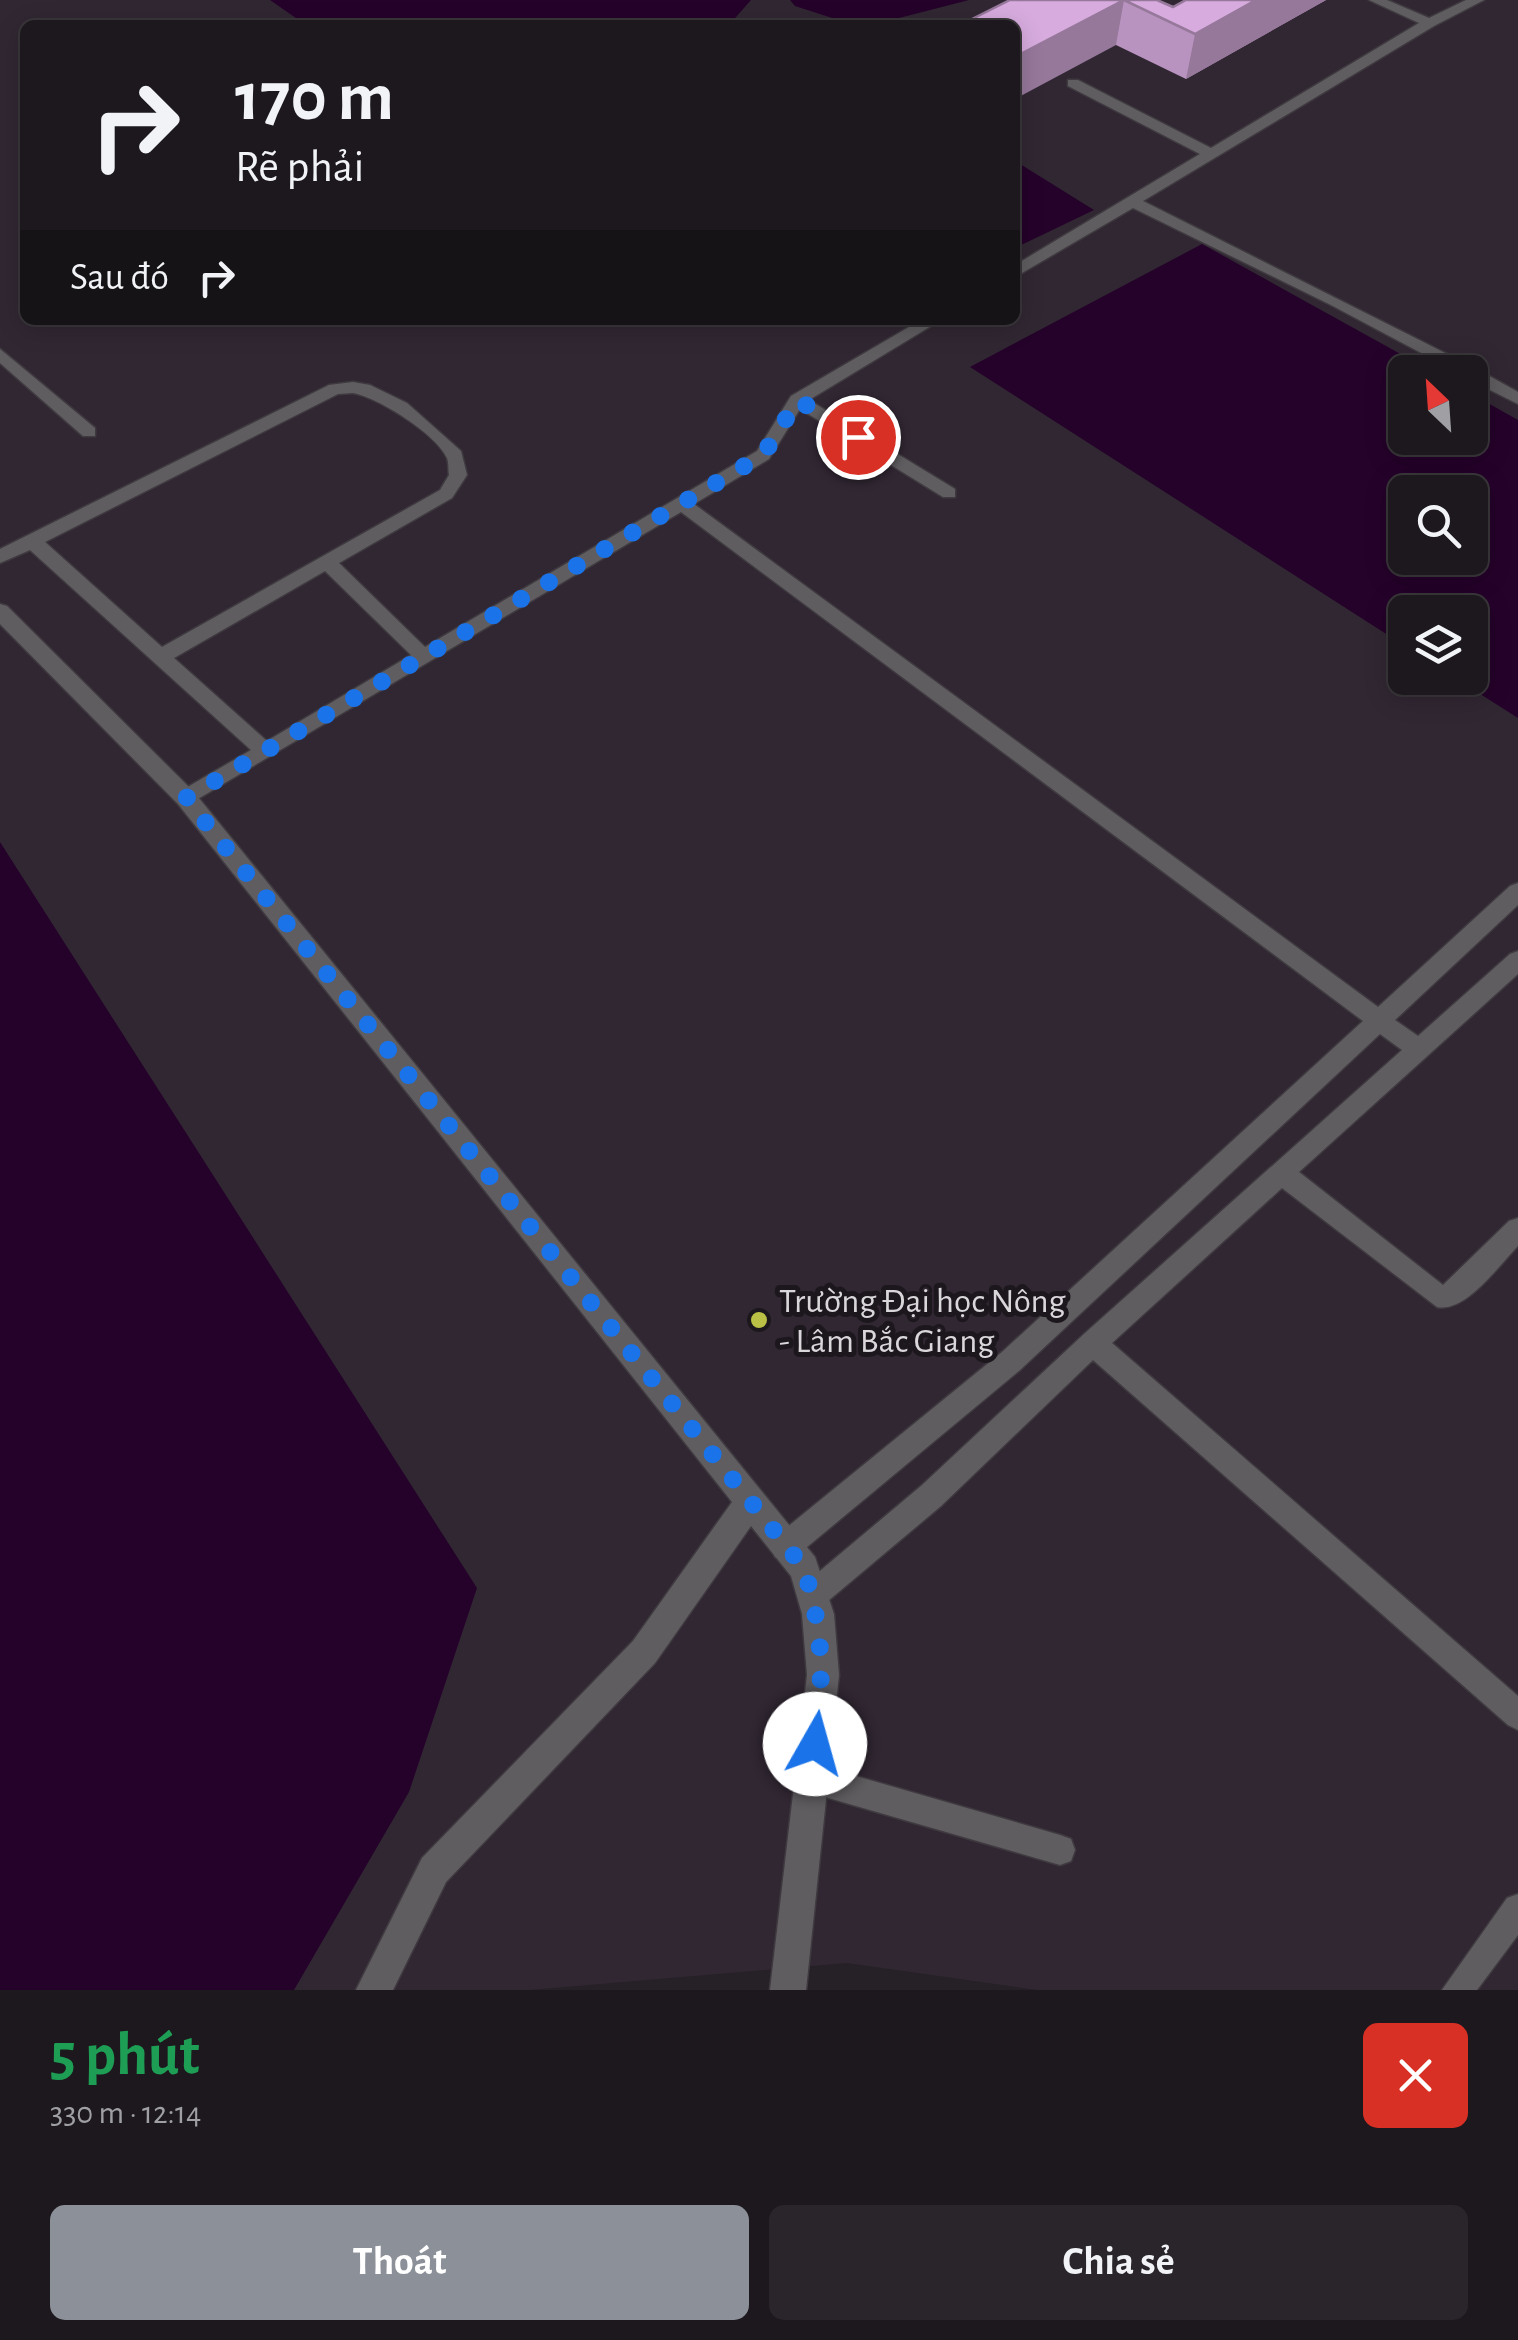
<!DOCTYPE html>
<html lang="vi">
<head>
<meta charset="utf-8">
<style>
	:root { --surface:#1c181d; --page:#29252a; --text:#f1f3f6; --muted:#a0a0a4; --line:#3a373b; --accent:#8c9099 }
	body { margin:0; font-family:"Alegreya Sans",sans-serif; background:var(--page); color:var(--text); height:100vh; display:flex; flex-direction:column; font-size:38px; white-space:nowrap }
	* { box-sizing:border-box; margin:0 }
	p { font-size:32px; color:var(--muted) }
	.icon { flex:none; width:55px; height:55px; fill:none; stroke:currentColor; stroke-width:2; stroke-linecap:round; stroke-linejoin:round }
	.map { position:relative; height:1990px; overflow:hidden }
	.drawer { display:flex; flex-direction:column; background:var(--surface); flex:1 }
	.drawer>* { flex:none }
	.hud { position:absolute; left:20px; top:20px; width:1000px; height:305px; border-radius:15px; box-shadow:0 5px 25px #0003,0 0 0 2px var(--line); background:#1c181d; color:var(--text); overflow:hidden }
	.needle { width:65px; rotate:335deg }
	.controls { position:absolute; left:1388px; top:355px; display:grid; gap:20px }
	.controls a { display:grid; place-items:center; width:100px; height:100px; border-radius:15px; background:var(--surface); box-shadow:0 5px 25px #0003,0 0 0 2px var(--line); font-size:50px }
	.pin { position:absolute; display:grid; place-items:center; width:85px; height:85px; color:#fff; margin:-42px; border:5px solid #fff; border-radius:50%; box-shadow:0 2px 10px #0007 }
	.me { position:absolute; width:110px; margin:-55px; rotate:7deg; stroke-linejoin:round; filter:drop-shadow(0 0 8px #0008) }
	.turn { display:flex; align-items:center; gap:35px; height:210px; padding:0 50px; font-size:45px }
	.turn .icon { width:130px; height:130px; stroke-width:2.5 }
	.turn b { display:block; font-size:70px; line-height:85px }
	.then { display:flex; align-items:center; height:95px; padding:0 50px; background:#0003; gap:20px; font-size:38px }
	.round { display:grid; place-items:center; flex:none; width:105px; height:105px; border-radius:15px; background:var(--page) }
	.headline { display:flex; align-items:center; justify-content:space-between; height:170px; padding:0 50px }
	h1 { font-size:60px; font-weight:700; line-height:75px; color:#1e9e55 }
	.cta { display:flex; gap:20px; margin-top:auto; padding:20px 50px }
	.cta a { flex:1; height:115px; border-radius:15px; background:var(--accent); color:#fff; font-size:40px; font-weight:700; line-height:115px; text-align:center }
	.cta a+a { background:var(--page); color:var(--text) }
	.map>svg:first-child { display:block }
</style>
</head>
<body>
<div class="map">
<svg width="1518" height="1990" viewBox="0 0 1518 1990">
	<rect width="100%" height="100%" fill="#262027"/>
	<path fill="#312733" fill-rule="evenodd" d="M 0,0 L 1518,0 L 1518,1990 L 1037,1990 L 847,1963 L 530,1990 L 0,1990 ZM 25,25 L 1015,25 L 1015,320 L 25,320 ZM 1405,372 L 1470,372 L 1470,438 L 1405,438 ZM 1405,492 L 1470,492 L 1470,558 L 1405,558 ZM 1405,612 L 1470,612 L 1470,678 L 1405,678 Z"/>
	<path fill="#25022a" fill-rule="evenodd" d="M 270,0 L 751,0 L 729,25 L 306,25 Z
		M 790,0 L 969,0 L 872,25 L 854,25 L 795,6 Z
		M 1015,161 L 1094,210 L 1015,248 Z
		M 1202,244 L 1433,372 L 1405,372 L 1405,438 L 1470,438 L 1470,393 L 1518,420 L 1518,718 L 1455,678 L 1470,678 L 1470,612 L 1405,612 L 1405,646 L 970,367 ZM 1470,492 L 1470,558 L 1405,558 L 1405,492 Z
		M 0,842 L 477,1588 L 409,1792 L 294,1990 L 0,1990 Z"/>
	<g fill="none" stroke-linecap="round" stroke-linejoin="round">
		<defs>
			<path id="service" d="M 1369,0 L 1387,0 L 1429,18 L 1466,0 L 1484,0 L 1434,26 L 1143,201 L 1475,368 L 1518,392 L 1518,404 L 1470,380 L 1470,372 L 1457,372 L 1331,305 L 1133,208 L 1015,277 L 1015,265 L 1200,154 L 1068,86 L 1068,80 L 1078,80 L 1211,148 L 1419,23 Z
				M 921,320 L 941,320 L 809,400 L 955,489 L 955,497 L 943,497 L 800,409 L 769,459 L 694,504 L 1378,1007 L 1510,886 L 1518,883 L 1518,905 L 1395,1020 L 1418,1036 L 1510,954 L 1518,951 L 1518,974 L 1299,1172 L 1443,1285 L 1509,1221 L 1518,1218 L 1518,1246 C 1499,1265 1466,1313 1437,1307 L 1282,1188 L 1112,1343 L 1518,1696 L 1518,1730 L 1508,1725 L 1093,1360 L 941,1506 L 822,1606 L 812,1610 L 802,1606 L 798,1596 L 802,1586 L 921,1486 L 1084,1334 L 1402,1050 L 1380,1034 L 1020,1370 L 795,1557 L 785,1561 L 775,1557 L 771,1547 L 775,1537 L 1002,1352 L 1363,1021 L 681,512 L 186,806 L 179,804 L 176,798 L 179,792 L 251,750 L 30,550 L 0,563 L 0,549 L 329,385 L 353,382 L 370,385 L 407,403 L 461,451 L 467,475 L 452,498 L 339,563 L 425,647 L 757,451 L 791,396 ZM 353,393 C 379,398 436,434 447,458 C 449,464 448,469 449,475 L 440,490 L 162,647 L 45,542 L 338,394 ZM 325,571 L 411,655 L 267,741 L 174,658 Z
				M 0,349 L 95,428 L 95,436 L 83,436 L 0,363 Z
				M 811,1763 L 1060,1835 L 1071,1839 L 1075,1850 L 1071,1861 L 1060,1865 L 811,1793 L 801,1788 L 796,1778 L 801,1768 Z
				M 1518,1894 L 1518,1935 L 1477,1990 L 1442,1990 L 1507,1898 Z"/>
			<path id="minor" d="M 0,604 L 7,606 L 194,792 L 815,1557 L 834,1614 L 839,1675 L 806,1990 L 770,1990 L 807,1675 L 802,1614 L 791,1576 L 751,1526 L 655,1663 L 446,1882 L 393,1990 L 356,1990 L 422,1858 L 633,1641 L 732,1502 L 178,804 L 0,624 Z"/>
		</defs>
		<use href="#service" stroke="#3f3a40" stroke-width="3"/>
		<use href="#minor" stroke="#3f3a40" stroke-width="3"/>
		<use href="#service" fill="#605d60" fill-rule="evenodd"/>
		<use href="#minor" fill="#605d60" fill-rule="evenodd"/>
	</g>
	<path fill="#b993bf" d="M 1010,0 L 1157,0 L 1173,7 L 1186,0 L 1326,0 L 1186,79 L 1116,45 Z"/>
	<path fill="#96789b" d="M 1124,0 L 1116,45 L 1015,99 L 1015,57 Z
		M 1256,0 L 1326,0 L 1186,79 L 1195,34 Z"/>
	<path fill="#d7abde" stroke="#96789b" stroke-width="2.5" d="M 1010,0 L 1157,0 L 1173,7 L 1186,0 L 1256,0 L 1195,34 L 1124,0 L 1015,57 L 1015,25 L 960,25 Z"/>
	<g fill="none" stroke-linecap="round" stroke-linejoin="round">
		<path stroke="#1a73e8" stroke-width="18" stroke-dasharray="0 32.4" d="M 815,1744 C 824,1675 824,1636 804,1568 L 186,798 L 763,455 L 798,400 L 858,437"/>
	</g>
	<circle fill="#bac045" stroke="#1c171d" stroke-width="4" cx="759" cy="1320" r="10"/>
	<g text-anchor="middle" stroke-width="10" stroke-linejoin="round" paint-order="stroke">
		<g font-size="35" fill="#dad7db" stroke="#1c171d" text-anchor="start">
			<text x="779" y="1312">Trường Đại học Nông<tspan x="779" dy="40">- Lâm Bắc Giang</tspan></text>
		</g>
	</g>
</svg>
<div class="controls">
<a><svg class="needle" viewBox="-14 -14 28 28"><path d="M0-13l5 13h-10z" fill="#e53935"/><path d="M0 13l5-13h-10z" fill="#a0a0a4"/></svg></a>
<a><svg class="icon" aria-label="search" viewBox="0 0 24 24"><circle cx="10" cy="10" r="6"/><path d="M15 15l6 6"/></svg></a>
<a><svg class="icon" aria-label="layers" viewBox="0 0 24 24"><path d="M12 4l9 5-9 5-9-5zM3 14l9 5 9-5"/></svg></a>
</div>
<div class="pin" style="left:858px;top:437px;background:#d93025"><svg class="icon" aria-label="arrive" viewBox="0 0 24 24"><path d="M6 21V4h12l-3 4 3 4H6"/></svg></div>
<svg class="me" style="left:815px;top:1744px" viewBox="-20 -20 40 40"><circle r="19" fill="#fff"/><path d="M0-13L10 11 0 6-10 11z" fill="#1a73e8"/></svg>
<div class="hud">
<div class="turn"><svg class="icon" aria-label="right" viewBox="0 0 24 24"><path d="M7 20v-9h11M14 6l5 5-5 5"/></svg><div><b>170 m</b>Rẽ phải</div></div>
<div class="then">Sau đó<svg class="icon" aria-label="right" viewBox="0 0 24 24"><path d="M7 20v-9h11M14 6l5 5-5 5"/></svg></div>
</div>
</div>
<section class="drawer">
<div class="headline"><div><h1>5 phút</h1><p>330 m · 12:14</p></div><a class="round" style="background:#d93025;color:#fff"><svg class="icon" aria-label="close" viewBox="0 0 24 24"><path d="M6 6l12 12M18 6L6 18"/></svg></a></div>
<div class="cta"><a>Thoát</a><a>Chia sẻ</a></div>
</section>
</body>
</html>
